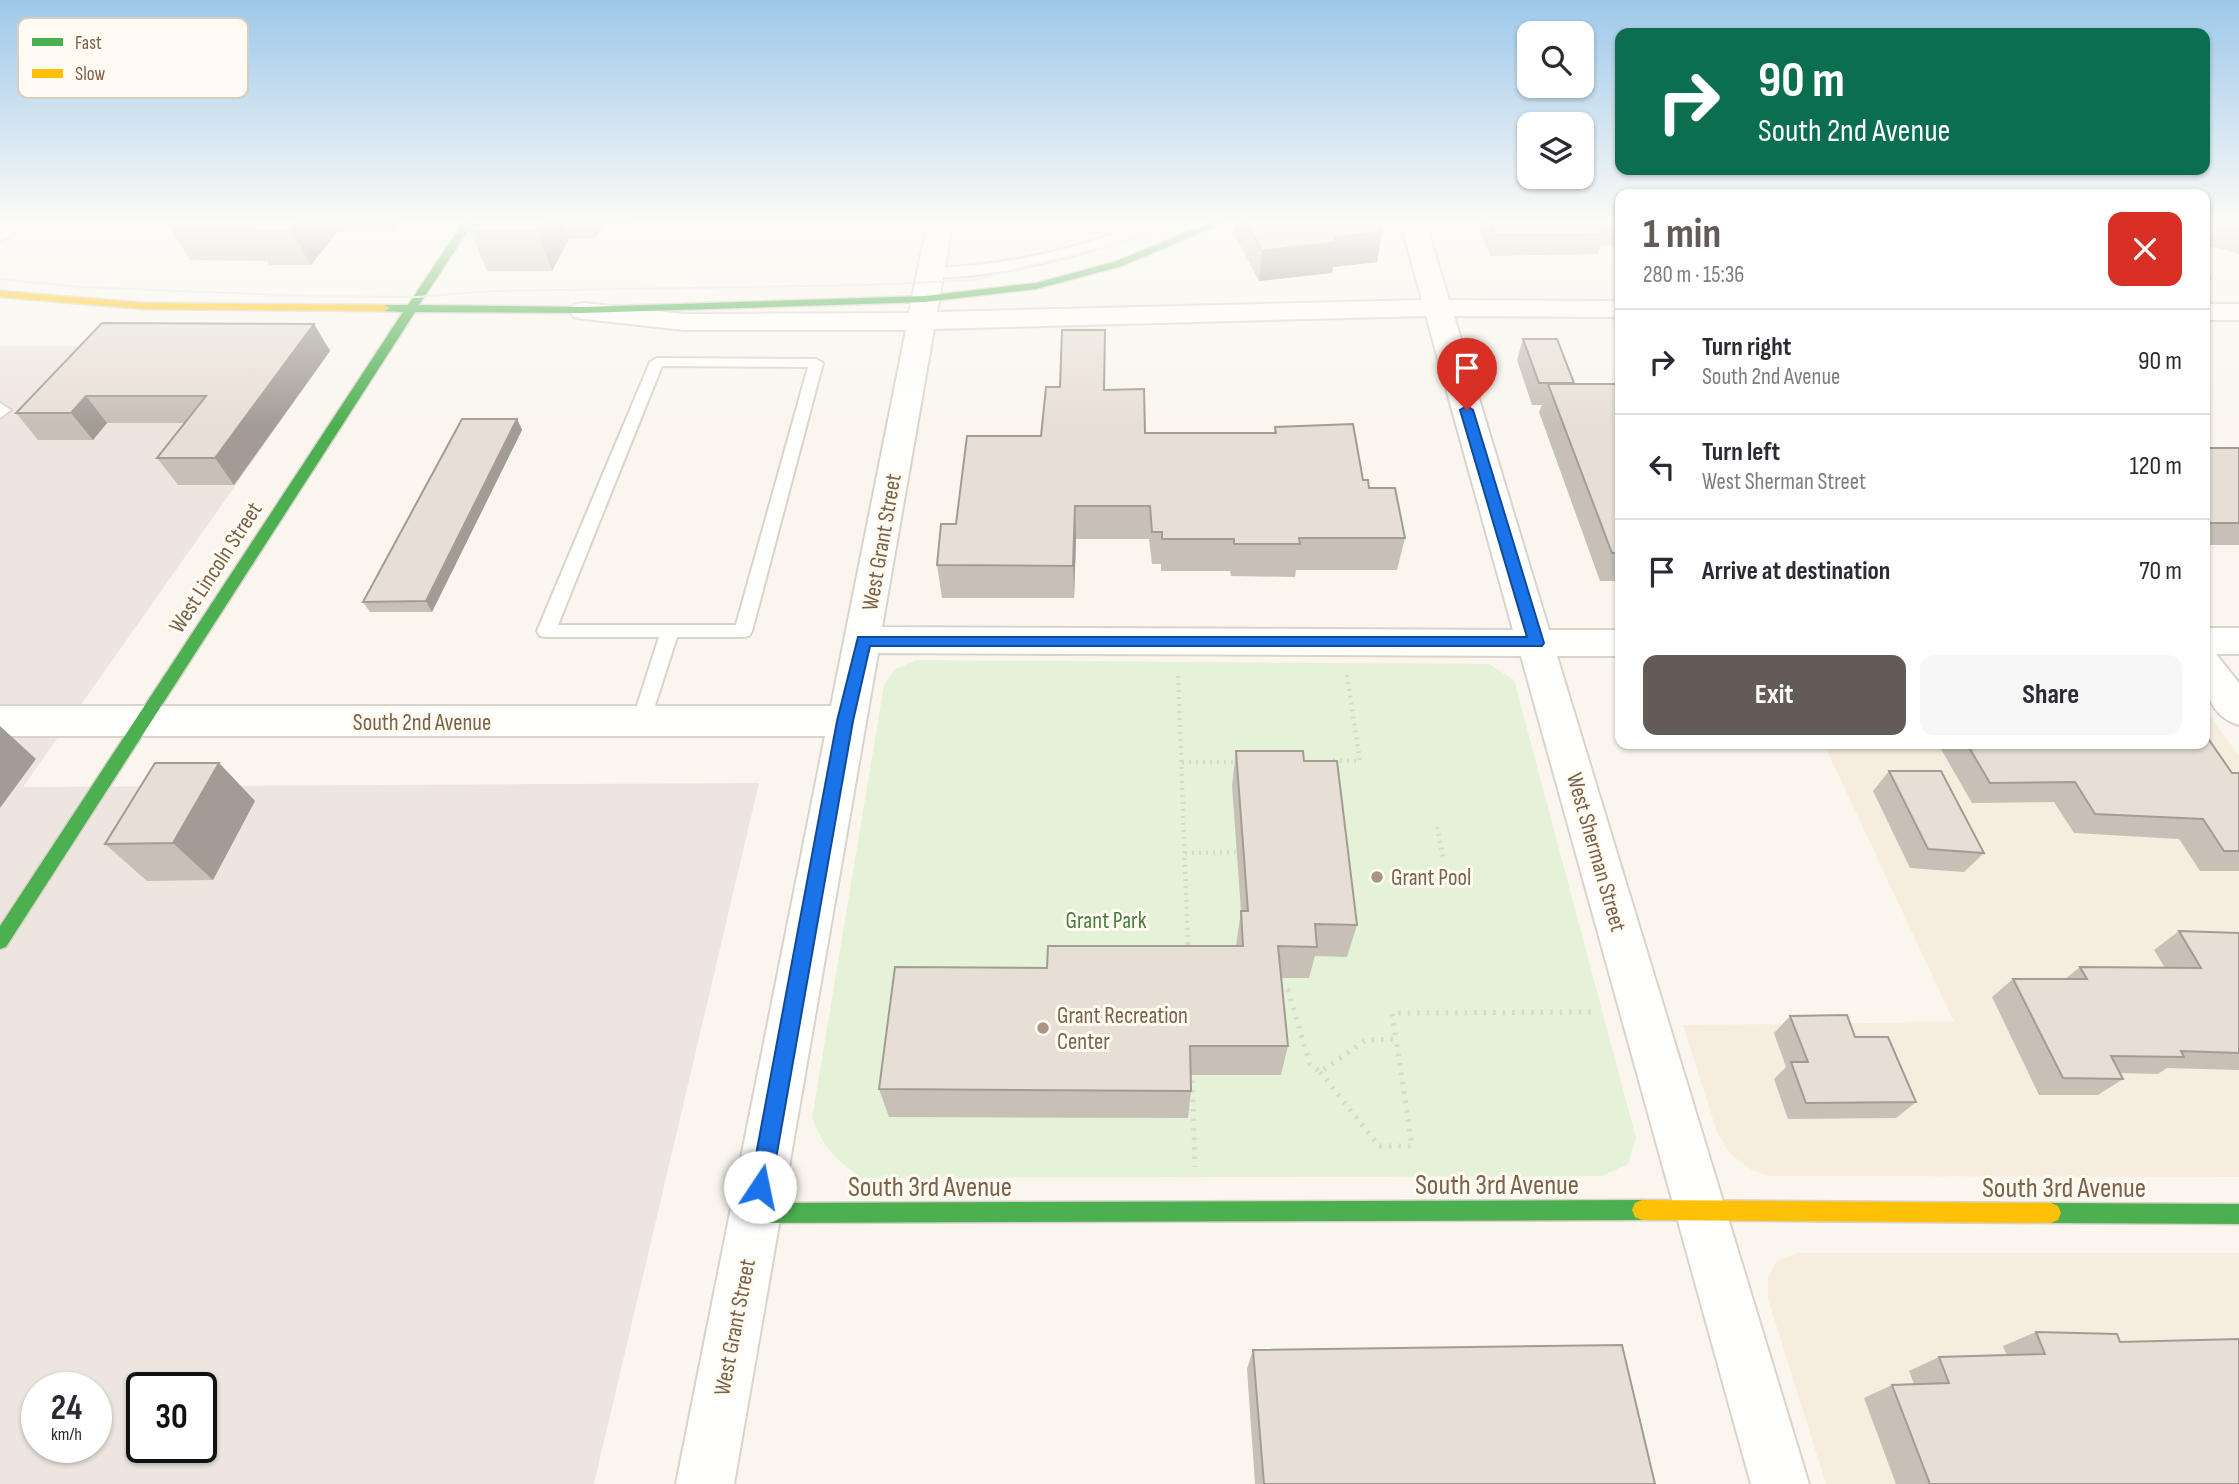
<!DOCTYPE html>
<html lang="en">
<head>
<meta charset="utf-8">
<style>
	:root { --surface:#fff; --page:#f7f7f7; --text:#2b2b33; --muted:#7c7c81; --line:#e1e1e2; --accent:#635b57 }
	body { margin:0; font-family:"Sofia Sans Condensed",sans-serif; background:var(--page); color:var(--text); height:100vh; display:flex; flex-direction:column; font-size:26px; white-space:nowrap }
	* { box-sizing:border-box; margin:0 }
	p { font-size:23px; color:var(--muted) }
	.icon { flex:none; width:38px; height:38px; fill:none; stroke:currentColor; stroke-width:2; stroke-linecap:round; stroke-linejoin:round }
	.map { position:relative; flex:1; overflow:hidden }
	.sheet { position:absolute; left:1615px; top:189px; width:595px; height:560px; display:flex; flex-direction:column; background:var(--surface); border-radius:14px; box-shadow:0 2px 5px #0004 }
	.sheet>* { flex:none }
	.banner { position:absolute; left:1615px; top:28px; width:595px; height:147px; border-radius:14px; box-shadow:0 2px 5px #0004; background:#0b6e4f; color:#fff; overflow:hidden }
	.controls { position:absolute; left:1517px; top:21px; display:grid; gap:14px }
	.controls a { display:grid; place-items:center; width:77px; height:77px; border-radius:14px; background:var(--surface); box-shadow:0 2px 5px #0004; font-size:35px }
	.speed { position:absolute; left:21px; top:1372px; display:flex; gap:14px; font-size:35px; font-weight:700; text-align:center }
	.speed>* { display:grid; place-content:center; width:91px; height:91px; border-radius:50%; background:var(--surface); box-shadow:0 2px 5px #0004; line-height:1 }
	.speed small { font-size:18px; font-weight:400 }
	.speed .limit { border:4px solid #111; border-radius:10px; background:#fff; color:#111 }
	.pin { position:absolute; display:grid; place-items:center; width:60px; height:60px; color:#fff; margin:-72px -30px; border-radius:50% 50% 50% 0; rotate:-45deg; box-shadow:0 0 7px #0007 }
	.pin .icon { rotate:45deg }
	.me { position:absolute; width:77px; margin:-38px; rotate:11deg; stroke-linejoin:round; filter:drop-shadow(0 0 5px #0008) }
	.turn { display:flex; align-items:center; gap:24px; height:147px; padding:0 28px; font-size:32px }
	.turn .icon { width:91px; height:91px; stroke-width:2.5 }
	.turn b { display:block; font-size:49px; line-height:60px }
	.round { display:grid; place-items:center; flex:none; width:74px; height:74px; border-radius:14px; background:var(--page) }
	.overview { display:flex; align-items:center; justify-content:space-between; height:119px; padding:0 28px }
	h1 { font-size:42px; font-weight:700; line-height:52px; color:var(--accent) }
	.button { display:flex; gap:14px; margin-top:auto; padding:14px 28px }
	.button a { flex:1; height:80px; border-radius:14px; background:var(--accent); color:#fff; font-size:28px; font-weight:700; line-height:80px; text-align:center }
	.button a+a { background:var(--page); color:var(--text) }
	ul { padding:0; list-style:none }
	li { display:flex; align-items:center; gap:21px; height:105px; padding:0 28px; border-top:2px solid var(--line) }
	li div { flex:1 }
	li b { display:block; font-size:26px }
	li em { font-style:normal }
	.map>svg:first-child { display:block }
</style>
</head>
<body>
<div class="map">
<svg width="2239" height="1484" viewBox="0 0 2239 1484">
	<rect width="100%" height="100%" fill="#faf6ee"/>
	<path fill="#f6edde" d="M 2205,709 L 2239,756 L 2239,1177 L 1770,1176 L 1752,1170 L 1730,1154 L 1717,1132 L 1683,1025 L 1954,1022 L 1824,744 L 2205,744 Z
		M 1797,1253 L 2239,1253 L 2239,1484 L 1826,1484 L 1768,1299 L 1768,1277 L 1777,1261 Z"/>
	<path fill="#ede6de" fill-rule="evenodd" d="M 0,346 L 333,347 L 23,787 L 759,783 L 594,1484 L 0,1484 ZM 37,1388 L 96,1388 L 96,1447 L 37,1447 ZM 142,1388 L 201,1388 L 201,1447 L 142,1447 Z"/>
	<path fill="#e4f2d8" d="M 916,660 L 1489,664 L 1514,680 L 1636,1138 L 1628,1164 L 1602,1176 L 862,1178 C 833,1157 826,1151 812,1118 L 884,685 L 894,670 Z"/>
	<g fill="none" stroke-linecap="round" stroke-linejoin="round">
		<defs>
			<path id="lane" d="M 1151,220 L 1167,220 C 1142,243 948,293 923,272 L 930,268 C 1008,266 1079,249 1151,220 Z
				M 657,358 L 816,359 L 823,363 L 752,631 L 749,636 L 743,637 L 677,637 L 650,721 L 648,726 L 641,728 L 634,726 L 632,721 L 659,637 L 546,637 L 540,636 L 537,631 L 650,362 ZM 662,366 L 808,367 L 736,625 L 558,625 Z
				M 0,403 L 11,410 L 0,418 Z"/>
			<path id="street" d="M 0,220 L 26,220 L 9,237 L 0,240 Z
				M 928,220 L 953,220 L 937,312 L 1422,300 L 1400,220 L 1425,220 L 1449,300 L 1620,301 L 1620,317 L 1454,316 L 1549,630 L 1620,630 L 1620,656 L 1557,656 L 1809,1484 L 1751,1484 L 1521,656 L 878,653 L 734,1484 L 676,1484 L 825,736 L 0,736 L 0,706 L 831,706 L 906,330 L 684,330 L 584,319 L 574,317 L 570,311 L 574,305 L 584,303 L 684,314 L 909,313 ZM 1426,316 L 1513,630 L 882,627 L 934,329 Z
				M 2205,304 L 2239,304 L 2239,320 L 2205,320 Z
				M 2205,628 L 2239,628 L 2239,654 L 2216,654 L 2239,683 L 2239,725 C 2196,712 2205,664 2205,628 Z"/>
			<path id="fast" d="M 465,220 L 475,220 L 419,305 L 582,307 L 925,296 L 1036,283 L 1114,262 L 1217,220 L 1230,220 L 1122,266 L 1036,289 L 925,302 L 582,313 L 415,312 L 6,947 L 0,949 L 0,926 L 403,312 L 384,311 L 378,308 L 384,305 L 408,305 Z
				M 1642,1200 L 1649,1203 L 1652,1210 L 1649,1217 L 1642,1220 L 755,1223 L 748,1220 L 745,1213 L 748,1206 L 755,1203 Z
				M 2051,1203 L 2239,1204 L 2239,1224 L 2051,1223 L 2044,1220 L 2041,1213 L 2044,1206 Z"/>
			<path id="slow" d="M 0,291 L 144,303 L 384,305 L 390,308 L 384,311 L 144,309 L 0,297 Z
				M 1642,1200 L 2051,1203 L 2058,1206 L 2061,1213 L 2058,1220 L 2051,1223 L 1642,1220 L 1635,1217 L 1632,1210 L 1635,1203 Z"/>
		</defs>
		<use href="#lane" stroke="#dad3cc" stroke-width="4"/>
		<use href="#street" stroke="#dad3cc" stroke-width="4"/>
		<use href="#fast" stroke="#d8d2c9" stroke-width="3"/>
		<use href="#slow" stroke="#d8d2c9" stroke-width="3"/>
		<path stroke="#ddd6ce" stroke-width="3.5" stroke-dasharray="2 4.5" stroke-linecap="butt" d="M 2205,274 L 2213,281"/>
		<path stroke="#ddd6ce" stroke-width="4.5" stroke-dasharray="2 5" stroke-linecap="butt" d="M 1178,676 L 1188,944
			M 1333,761 L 1360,761 L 1347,675
			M 1182,762 L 1241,762
			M 1437,827 L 1443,857
			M 1185,853 L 1240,852"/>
		<path stroke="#ddd6ce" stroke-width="5" stroke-dasharray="2.5 7" stroke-linecap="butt" d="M 1188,943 L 1188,951
			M 1278,990 L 1288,990 L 1310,1064 L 1320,1072 L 1366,1040 L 1396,1039 L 1392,1013 L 1596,1012
			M 1192,1071 L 1195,1167
			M 1320,1072 L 1379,1146 L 1412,1146 L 1396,1039"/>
		<use href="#lane" fill="#fefefc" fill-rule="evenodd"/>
		<use href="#street" fill="#fefefc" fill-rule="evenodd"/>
		<use href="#fast" fill="#4caf50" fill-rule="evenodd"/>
		<use href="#slow" fill="#ffc107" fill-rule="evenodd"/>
		<path stroke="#e6e3e6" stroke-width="2" d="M 0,279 L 81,287 L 306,296 L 417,297 L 490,291 L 866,285 L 973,280 L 1114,245 L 1177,220"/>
	</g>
	<path fill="#c7c0b7" d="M 175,220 L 402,220 L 394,231 L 338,231 L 311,265 L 269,265 L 267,261 L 190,260 L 169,226 Z
		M 478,220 L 639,220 L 636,225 L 603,225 L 595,239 L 569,239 L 552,271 L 487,271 L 470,231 Z
		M 1235,220 L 1374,220 L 1377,262 L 1333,267 L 1332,273 L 1259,281 L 1234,234 Z
		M 1476,220 L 1620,220 L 1620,246 L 1601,245 L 1598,254 L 1490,256 Z
		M 2205,220 L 2239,220 L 2239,254 L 2211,246 L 2205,255 Z
		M 314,324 L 330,351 L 234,485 L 178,485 L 157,458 L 185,423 L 107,423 L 93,440 L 38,440 L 16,413 Z
		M 1523,339 L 1574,384 L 1620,384 L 1620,581 L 1600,581 L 1539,412 L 1542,405 L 1532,405 L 1517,360 Z
		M 1105,390 L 1145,433 L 1274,433 L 1275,427 L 1363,480 L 1405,538 L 1397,570 L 1296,570 L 1295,577 L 1231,576 L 1230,571 L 1161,571 L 1161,564 L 1152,564 L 1149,539 L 1076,539 L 1074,598 L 942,598 L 937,565 L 956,524 Z
		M 517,419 L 522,430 L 432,612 L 370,612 L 363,602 Z
		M 2205,448 L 2239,448 L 2239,545 L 2205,545 Z
		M 1938,744 L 2205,744 L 2232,773 L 2239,773 L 2239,871 L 2200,871 L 2179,839 L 2074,833 L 2054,802 L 1972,803 Z
		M 1236,751 L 1304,761 L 1357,925 L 1347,957 L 1315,956 L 1309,978 L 1281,978 L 1288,1046 L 1281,1075 L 1191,1075 L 1191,1091 L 1188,1118 L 889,1117 L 879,1089 L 1047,968 L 1236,946 L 1241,911 L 1232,786 Z
		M 219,763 L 255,801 L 213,880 L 147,881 L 105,844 Z
		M 1889,771 L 1984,853 L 1964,872 L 1910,868 L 1873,791 Z
		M 2179,931 L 2239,933 L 2239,1070 L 2167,1068 L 2158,1074 L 2120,1073 L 2123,1079 L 2098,1095 L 2039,1095 L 1992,997 L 2013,979 L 2065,979 L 2080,967 L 2165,968 L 2154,950 Z
		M 1790,1016 L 1855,1037 L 1916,1102 L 1896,1118 L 1788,1119 L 1774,1079 L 1786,1067 L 1774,1033 Z
		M 2036,1332 L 2120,1342 L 2239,1484 L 1896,1484 L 1864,1398 L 1892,1385 L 1914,1384 L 1909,1371 L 1939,1357 L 2007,1356 L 2003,1346 Z
		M 1253,1350 L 1655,1484 L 1255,1484 L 1247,1369 Z"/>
	<path fill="#a29c95" d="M 301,220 L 333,220 L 338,231 L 311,265 L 292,231 Z
		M 388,220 L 402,220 L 394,231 Z
		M 543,220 L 562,220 L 569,239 L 552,271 L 537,231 Z
		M 589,220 L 601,220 L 603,225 L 595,239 Z
		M 1382,232 L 1377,262 L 1333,267 L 1332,273 L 1259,281 L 1262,251 L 1334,237 Z
		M 314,324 L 330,351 L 234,485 L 215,458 Z
		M 86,396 L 107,423 L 93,440 L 71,413 Z
		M 517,419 L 522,430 L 432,612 L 426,601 Z
		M 1075,506 L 1076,539 L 1074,598 L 1073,566 Z
		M 0,726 L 36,759 L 0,808 Z
		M 219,763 L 255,801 L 213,880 L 173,843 Z"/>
	<path fill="#e7dfd5" stroke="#a29c95" stroke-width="2" d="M 175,220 L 301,220 L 292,231 L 250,231 L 253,227 L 169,226 Z
		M 478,220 L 543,220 L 537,231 L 470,231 Z
		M 1245,220 L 1374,220 L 1382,232 L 1334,237 L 1337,242 L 1262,251 Z
		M 1488,220 L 1620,220 L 1620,225 L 1600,225 L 1604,234 L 1495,235 Z
		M 102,323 L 314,324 L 215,458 L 157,458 L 206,396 L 86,396 L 71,413 L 16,413 Z
		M 1062,330 L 1105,330 L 1104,390 L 1144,389 L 1145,433 L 1276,433 L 1275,427 L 1353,424 L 1363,480 L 1368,480 L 1369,488 L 1395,488 L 1405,538 L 1299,538 L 1300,544 L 1234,544 L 1234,539 L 1162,539 L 1162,532 L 1152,532 L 1150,506 L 1075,506 L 1073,566 L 937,565 L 941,524 L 956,524 L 967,436 L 1041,436 L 1046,387 L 1060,387 Z
		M 1523,339 L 1557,339 L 1574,383 L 1539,383 Z
		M 1548,384 L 1620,384 L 1620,553 L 1612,553 Z
		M 462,419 L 517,419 L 426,601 L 363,602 Z
		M 2205,448 L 2239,448 L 2239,523 L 2205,523 Z
		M 2205,734 L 2232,773 L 2239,773 L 2239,851 L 2224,851 L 2203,819 L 2095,814 L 2075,782 L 1990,783 L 1967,744 L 2205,744 Z
		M 1236,751 L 1303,751 L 1304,761 L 1337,761 L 1357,925 L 1315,924 L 1317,947 L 1278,946 L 1288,1046 L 1190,1046 L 1191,1091 L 879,1089 L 895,967 L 1047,968 L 1048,946 L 1243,946 L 1241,911 L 1248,911 Z
		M 155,763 L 219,763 L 173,843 L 105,844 Z
		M 1889,771 L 1941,771 L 1984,853 L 1928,849 Z
		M 2179,931 L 2239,933 L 2239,1053 L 2181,1051 L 2184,1057 L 2111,1056 L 2123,1079 L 2063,1078 L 2013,979 L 2087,979 L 2080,967 L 2201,968 Z
		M 1847,1015 L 1855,1037 L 1888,1037 L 1916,1102 L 1806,1103 L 1791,1062 L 1808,1062 L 1790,1016 Z
		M 2036,1332 L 2117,1334 L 2120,1342 L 2239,1339 L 2239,1484 L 1930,1484 L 1892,1385 L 1949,1383 L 1939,1357 L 2045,1354 Z
		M 1622,1345 L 1655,1484 L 1264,1484 L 1253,1350 Z"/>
	<linearGradient id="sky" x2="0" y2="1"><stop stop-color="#9dc8ea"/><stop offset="0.52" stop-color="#fdfbf7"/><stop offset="1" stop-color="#fdfbf7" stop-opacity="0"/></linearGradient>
	<rect width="2239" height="427" fill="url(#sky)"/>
	<path fill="#1a73e8" stroke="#114b97" stroke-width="2" d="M 1467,406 L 1473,410 L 1544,643 L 1542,646 L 870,646 L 853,721 L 771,1187 L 767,1194 L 760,1197 L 753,1194 L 750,1187 L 837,721 L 858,637 L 1527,637 L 1460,410 Z"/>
	<g fill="#a89583" stroke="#fffbf2" stroke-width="2.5">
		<circle cx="1377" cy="877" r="7"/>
		<circle cx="1043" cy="1028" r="7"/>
	</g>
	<g text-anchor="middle" stroke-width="6" stroke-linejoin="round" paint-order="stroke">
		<g font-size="23" fill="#7c6149" stroke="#fffbf2">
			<text transform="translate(881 542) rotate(-80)" y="8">West Grant Street</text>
			<text transform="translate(215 567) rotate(-57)" y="8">West Lincoln Street</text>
			<text x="422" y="730">South 2nd Avenue</text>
			<text transform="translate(1597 852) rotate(74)" y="8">West Sherman Street</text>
			<text transform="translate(734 1327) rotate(-79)" y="8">West Grant Street</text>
		</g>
		<g font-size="23" fill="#7c6149" stroke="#fffbf2" text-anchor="start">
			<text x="1391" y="885">Grant Pool</text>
			<text x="1057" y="1023">Grant Recreation<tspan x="1057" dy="26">Center</tspan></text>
		</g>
		<g font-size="23" fill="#4a7d3d" stroke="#fffbf2">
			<text x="1106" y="928">Grant Park</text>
		</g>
		<g font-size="28" fill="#7c6149" stroke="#fffbf2">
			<text x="1497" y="1194">South 3rd Avenue</text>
			<text x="930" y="1196">South 3rd Avenue</text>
			<text x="2064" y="1197">South 3rd Avenue</text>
		</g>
	</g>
	<rect x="18" y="18" width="230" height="80" rx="10" fill="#fffbf2" stroke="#d8cdbf" stroke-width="2"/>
	<rect x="32" y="38" width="31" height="8" fill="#4caf50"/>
	<rect x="32" y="69" width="31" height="9" fill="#ffc107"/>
	<g font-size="19" fill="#7c6149">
		<text x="75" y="49">Fast</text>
		<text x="75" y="80">Slow</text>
	</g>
</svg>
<div class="controls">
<a><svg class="icon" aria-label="search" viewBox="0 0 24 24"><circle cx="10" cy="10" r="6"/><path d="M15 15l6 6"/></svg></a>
<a><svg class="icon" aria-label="layers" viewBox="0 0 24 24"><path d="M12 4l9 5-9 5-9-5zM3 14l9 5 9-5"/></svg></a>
</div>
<div class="speed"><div>24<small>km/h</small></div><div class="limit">30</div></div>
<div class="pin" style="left:1467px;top:410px;background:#d93025"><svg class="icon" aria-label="arrive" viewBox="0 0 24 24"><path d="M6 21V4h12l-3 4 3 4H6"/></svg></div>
<svg class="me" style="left:760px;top:1187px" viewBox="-20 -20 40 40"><circle r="19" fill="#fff"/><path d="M0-13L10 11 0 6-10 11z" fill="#1a73e8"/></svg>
<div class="banner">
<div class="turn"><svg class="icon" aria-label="right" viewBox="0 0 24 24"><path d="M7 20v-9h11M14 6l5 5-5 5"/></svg><div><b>90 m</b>South 2nd Avenue</div></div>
</div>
<section class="sheet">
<div class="overview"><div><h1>1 min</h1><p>280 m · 15:36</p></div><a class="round" style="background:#d93025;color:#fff"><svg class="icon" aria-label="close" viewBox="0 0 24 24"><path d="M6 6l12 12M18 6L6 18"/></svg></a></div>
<ul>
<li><svg class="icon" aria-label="right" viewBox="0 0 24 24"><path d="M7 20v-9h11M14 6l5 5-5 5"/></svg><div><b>Turn right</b><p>South 2nd Avenue</p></div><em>90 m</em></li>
<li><svg class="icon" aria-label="left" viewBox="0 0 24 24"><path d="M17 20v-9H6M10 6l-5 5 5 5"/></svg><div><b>Turn left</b><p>West Sherman Street</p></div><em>120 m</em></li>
<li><svg class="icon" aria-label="arrive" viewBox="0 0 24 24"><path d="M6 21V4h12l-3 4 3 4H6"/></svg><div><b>Arrive at destination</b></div><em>70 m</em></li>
</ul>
<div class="button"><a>Exit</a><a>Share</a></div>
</section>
</div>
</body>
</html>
